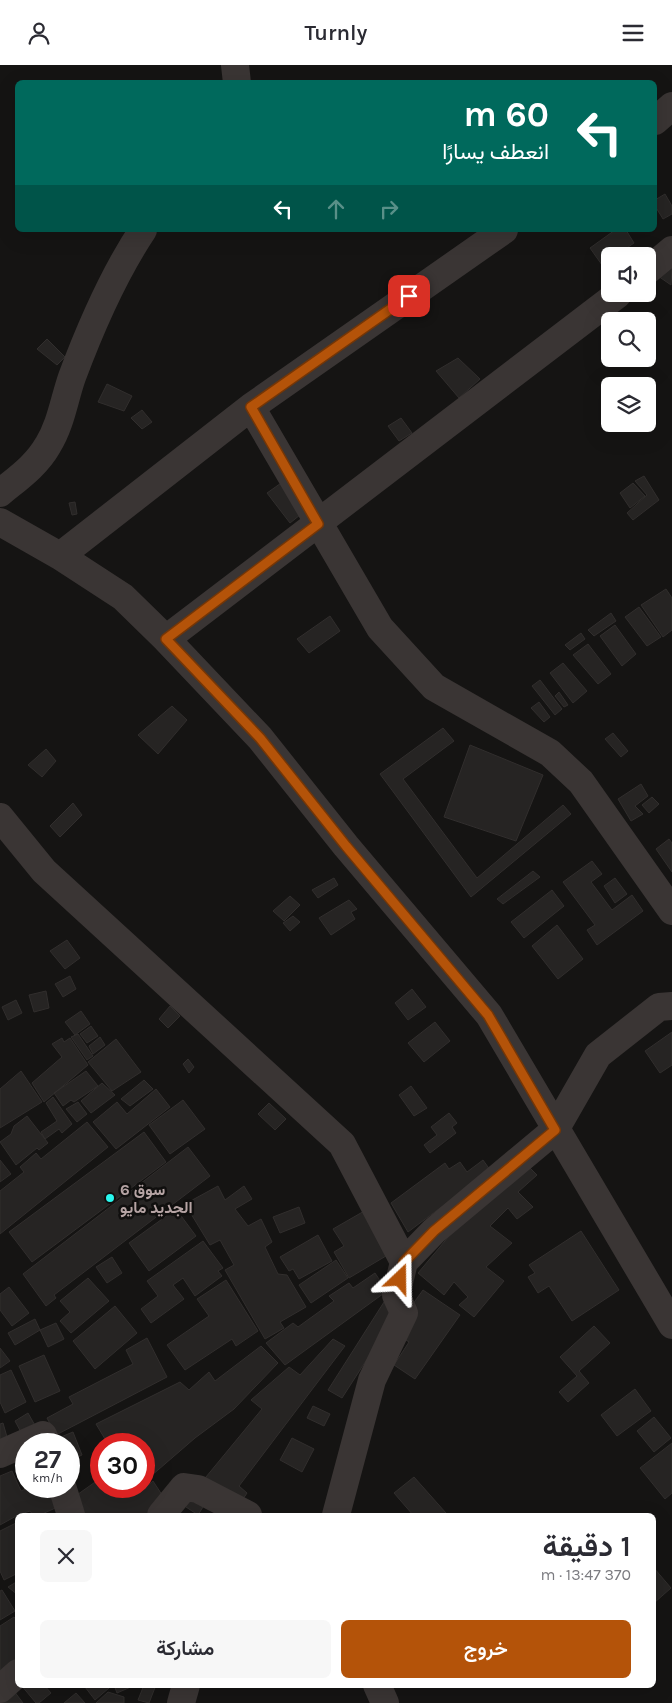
<!DOCTYPE html>
<html lang="ar">
<head>
<meta charset="utf-8">
<style>
	:root { --surface:#fff; --page:#f7f7f7; --text:#2b2b33; --muted:#7c7c81; --accent:#b45309 }
	body { margin:0; font-family:Karla,Vazirmatn,sans-serif; background:var(--page); color:var(--text); direction:rtl; height:100vh; display:flex; flex-direction:column; font-size:19px; white-space:nowrap }
	* { box-sizing:border-box; margin:0 }
	p { font-size:16px; color:var(--muted) }
	.icon { flex:none; width:28px; height:28px; fill:none; stroke:currentColor; stroke-width:2; stroke-linecap:round; stroke-linejoin:round }
	.map { position:relative; flex:1; overflow:hidden; direction:ltr }
	.details { position:absolute; left:15px; top:1448px; width:641px; height:175px; display:flex; flex-direction:column; background:var(--surface); border-radius:8px; box-shadow:0 5px 20px #0002; direction:rtl }
	.details>* { flex:none }
	.banner { position:absolute; left:15px; top:15px; width:642px; height:152px; border-radius:8px; box-shadow:0 5px 20px #0002; direction:rtl; background:#00695c; color:#fff; overflow:hidden }
	.tools { position:absolute; left:601px; top:182px; display:grid; gap:10px }
	.tools a { display:grid; place-items:center; width:55px; height:55px; border-radius:8px; background:var(--surface); box-shadow:0 5px 20px #0002; font-size:25px }
	.speed { position:absolute; left:15px; top:1368px; display:flex; gap:10px; font-size:25px; font-weight:700; text-align:center }
	.speed>* { display:grid; place-content:center; width:65px; height:65px; border-radius:50%; background:var(--surface); box-shadow:0 5px 20px #0002; line-height:1 }
	.speed small { font-size:12px; font-weight:400 }
	.speed .limit { border:8px solid #d22; background:#fff; color:#111 }
	.pin { position:absolute; display:grid; place-items:center; width:42px; height:42px; color:#fff; margin:-21px; border-radius:10px; box-shadow:0 2px 8px #0006 }
	.me { position:absolute; width:55px; margin:-28px; rotate:23deg; stroke-linejoin:round; filter:drop-shadow(0 0 4px #0008) }
	.turn { display:flex; align-items:center; gap:18px; height:105px; padding:0 25px; font-size:22px }
	.turn .icon { width:65px; height:65px; stroke-width:2.5 }
	.turn b { display:block; font-size:35px; line-height:42px }
	.lanes { display:flex; align-items:center; height:48px; padding:0 25px; background:#0003; justify-content:center; gap:25px; direction:ltr }
	.lanes .off { opacity:.35 }
	.round { display:grid; place-items:center; flex:none; width:52px; height:52px; border-radius:8px; background:var(--page) }
	.overview { display:flex; align-items:center; justify-content:space-between; height:85px; padding:0 25px }
	h1 { font-size:30px; font-weight:600; line-height:38px }
	.button { display:flex; gap:10px; margin-top:auto; padding:10px 25px }
	.button a { flex:1; height:58px; border-radius:8px; background:var(--accent); color:#fff; font-size:20px; font-weight:600; line-height:58px; text-align:center }
	.button a+a { background:var(--page); color:var(--text) }
	header { display:flex; justify-content:space-between; align-items:center; height:65px; padding:0 25px; background:var(--surface); font-size:22px; font-weight:600 }
	.map>svg:first-child { display:block }
</style>
</head>
<body>
<header><svg class="icon" aria-label="menu" viewBox="0 0 24 24"><path d="M4 6h16M4 12h16M4 18h16"/></svg>Turnly<svg class="icon" aria-label="person" viewBox="0 0 24 24"><circle cx="12" cy="8" r="4"/><path d="M4 21q1-7 8-7t8 7"/></svg></header>
<div class="map">
<svg width="672" height="1638" viewBox="0 0 672 1638">
	<rect width="100%" height="100%" fill="#151413"/>
	<path fill="#262423" stroke="#312e2d" d="M 665,129 L 672,141 L 672,149 L 663,154 L 655,141 L 655,135 Z
		M 615,165 L 626,165 L 634,178 L 615,191 L 610,191 L 610,195 L 602,200 L 590,183 Z
		M 666,200 L 672,204 L 671,220 L 658,211 Z
		M 47,274 L 65,292 L 57,300 L 37,284 Z
		M 458,293 L 480,314 L 459,333 L 436,306 Z
		M 107,319 L 132,331 L 124,346 L 98,337 Z
		M 142,345 L 152,357 L 142,364 L 131,353 Z
		M 401,353 L 412,368 L 399,376 L 388,361 Z
		M 644,411 L 659,435 L 633,455 L 627,448 L 647,430 L 635,416 Z
		M 284,416 L 305,446 L 290,458 L 267,428 Z
		M 633,418 L 645,431 L 630,443 L 620,428 Z
		M 75,437 L 77,449 L 72,450 L 69,438 Z
		M 666,524 L 672,533 L 672,565 L 663,572 L 641,540 Z
		M 639,542 L 661,572 L 647,581 L 625,552 Z
		M 611,548 L 616,556 L 594,571 L 588,565 Z
		M 330,551 L 340,566 L 309,588 L 297,574 Z
		M 615,560 L 636,589 L 622,601 L 600,571 Z
		M 581,568 L 585,574 L 570,585 L 565,580 Z
		M 588,579 L 611,609 L 598,619 L 573,590 Z
		M 563,598 L 587,626 L 573,638 L 550,608 Z
		M 540,615 L 562,644 L 555,650 L 532,621 Z
		M 559,627 L 568,640 L 564,642 L 555,631 Z
		M 539,637 L 550,652 L 544,657 L 531,643 Z
		M 172,641 L 187,655 L 158,689 L 138,670 Z
		M 443,663 L 454,676 L 403,714 L 477,813 L 563,740 L 571,749 L 471,832 L 380,709 Z
		M 613,668 L 628,686 L 621,692 L 605,674 Z
		M 470,680 L 543,710 L 516,776 L 444,752 Z
		M 46,684 L 56,696 L 42,712 L 28,700 Z
		M 641,719 L 648,731 L 635,741 L 643,749 L 631,756 L 618,734 Z
		M 652,732 L 659,739 L 649,748 L 642,740 Z
		M 73,738 L 82,750 L 60,772 L 50,761 Z
		M 669,774 L 672,778 L 672,807 L 656,784 Z
		M 592,796 L 602,809 L 591,817 L 612,845 L 632,830 L 643,846 L 597,880 L 587,865 L 595,860 L 563,817 Z
		M 533,806 L 540,812 L 503,839 L 497,834 Z
		M 334,813 L 338,820 L 318,833 L 312,825 Z
		M 615,813 L 627,829 L 615,838 L 604,821 Z
		M 552,825 L 564,841 L 524,873 L 511,857 Z
		M 290,831 L 300,840 L 284,856 L 273,846 Z
		M 349,835 L 357,844 L 351,847 L 355,854 L 331,870 L 319,853 Z
		M 293,851 L 300,857 L 290,866 L 283,858 Z
		M 557,860 L 583,894 L 558,914 L 532,881 Z
		M 67,875 L 80,893 L 65,904 L 50,886 Z
		M 70,911 L 76,924 L 63,932 L 55,919 Z
		M 412,924 L 426,942 L 408,955 L 395,938 Z
		M 46,926 L 49,943 L 34,947 L 29,930 Z
		M 16,935 L 22,948 L 8,955 L 2,942 Z
		M 170,941 L 180,951 L 168,963 L 159,954 Z
		M 81,946 L 90,959 L 75,970 L 65,957 Z
		M 435,957 L 450,976 L 424,997 L 408,978 Z
		M 91,961 L 98,971 L 87,978 L 80,969 Z
		M 672,967 L 672,1000 L 660,1008 L 645,986 Z
		M 78,969 L 93,991 L 87,995 L 71,972 Z
		M 100,972 L 105,980 L 93,989 L 89,981 Z
		M 62,973 L 64,977 L 70,973 L 88,1000 L 44,1037 L 32,1018 L 62,992 L 52,979 Z
		M 116,974 L 141,1007 L 112,1026 L 88,997 Z
		M 188,994 L 194,1002 L 189,1008 L 183,999 Z
		M 21,1006 L 42,1037 L 0,1063 L 0,1024 Z
		M 86,1006 L 98,1021 L 74,1037 L 71,1035 L 63,1041 L 54,1028 Z
		M 144,1015 L 153,1024 L 130,1041 L 121,1034 Z
		M 102,1018 L 115,1030 L 91,1048 L 81,1036 Z
		M 411,1021 L 427,1043 L 414,1051 L 399,1030 Z
		M 156,1024 L 170,1042 L 116,1084 L 93,1057 L 117,1037 L 127,1049 Z
		M 53,1032 L 72,1059 L 62,1068 L 59,1064 L 45,1074 L 41,1067 L 57,1056 L 46,1038 Z
		M 183,1035 L 205,1064 L 170,1089 L 149,1060 Z
		M 78,1037 L 87,1049 L 77,1057 L 66,1044 Z
		M 269,1038 L 286,1054 L 275,1065 L 258,1049 Z
		M 449,1048 L 457,1058 L 452,1062 L 456,1068 L 430,1088 L 424,1080 L 437,1070 L 431,1062 Z
		M 27,1051 L 48,1078 L 39,1085 L 37,1083 L 16,1100 L 0,1077 L 11,1069 L 14,1061 Z
		M 87,1057 L 108,1082 L 0,1169 L 0,1126 L 24,1107 L 20,1102 L 36,1088 L 41,1094 Z
		M 144,1067 L 166,1097 L 32,1197 L 9,1167 Z
		M 188,1082 L 210,1111 L 54,1230 L 56,1233 L 46,1241 L 23,1209 Z
		M 0,1095 L 11,1109 L 0,1117 Z
		M 483,1095 L 493,1109 L 472,1119 L 408,1167 L 391,1138 L 445,1098 L 449,1104 L 460,1097 L 467,1107 Z
		M 526,1099 L 537,1110 L 518,1127 L 533,1142 L 517,1154 L 508,1143 L 490,1161 L 512,1178 L 486,1202 L 504,1216 L 474,1252 L 459,1240 L 468,1232 L 454,1217 L 444,1230 L 418,1208 L 471,1145 Z
		M 218,1121 L 225,1135 L 244,1121 L 252,1134 L 235,1144 L 248,1161 L 261,1154 L 272,1177 L 265,1182 L 278,1209 L 287,1210 L 306,1242 L 280,1257 L 284,1263 L 265,1274 L 225,1205 L 234,1200 L 220,1175 L 210,1180 L 185,1139 Z
		M 299,1142 L 305,1158 L 280,1168 L 273,1152 Z
		M 176,1144 L 196,1171 L 149,1206 L 129,1178 Z
		M 366,1145 L 391,1188 L 349,1213 L 334,1187 L 344,1181 L 333,1164 Z
		M 581,1166 L 619,1225 L 572,1256 L 549,1221 L 538,1228 L 528,1212 L 535,1208 L 529,1200 Z
		M 318,1170 L 332,1196 L 299,1214 L 293,1204 L 289,1206 L 280,1192 Z
		M 203,1176 L 223,1203 L 218,1206 L 222,1211 L 195,1231 L 183,1213 L 173,1220 L 184,1234 L 151,1258 L 141,1244 L 158,1231 L 147,1216 Z
		M 112,1192 L 122,1208 L 107,1218 L 96,1202 Z
		M 336,1195 L 348,1213 L 311,1238 L 299,1220 Z
		M 375,1208 L 387,1226 L 285,1300 L 266,1278 L 293,1258 L 298,1262 L 334,1236 L 329,1231 L 349,1218 L 353,1223 Z
		M 88,1213 L 109,1236 L 71,1268 L 60,1256 L 70,1247 L 60,1236 Z
		M 226,1215 L 258,1266 L 236,1281 L 232,1274 L 185,1305 L 167,1280 L 209,1251 L 197,1234 Z
		M 9,1222 L 29,1248 L 12,1261 L 0,1245 L 0,1229 Z
		M 423,1225 L 460,1250 L 415,1314 L 394,1300 L 409,1277 L 400,1271 L 417,1245 L 410,1243 Z
		M 384,1237 L 398,1246 L 342,1333 L 328,1325 Z
		M 115,1241 L 137,1268 L 95,1304 L 73,1276 Z
		M 35,1254 L 40,1265 L 15,1280 L 8,1268 Z
		M 56,1258 L 64,1274 L 48,1282 L 40,1265 Z
		M 594,1261 L 610,1278 L 579,1306 L 589,1318 L 568,1337 L 559,1327 L 577,1311 L 560,1292 Z
		M 147,1273 L 167,1312 L 56,1370 L 47,1353 L 73,1339 L 69,1332 L 133,1299 L 126,1285 Z
		M 333,1274 L 345,1281 L 239,1421 L 247,1428 L 239,1440 L 201,1418 L 262,1344 L 251,1335 L 289,1302 L 300,1310 Z
		M 261,1281 L 278,1298 L 234,1344 L 195,1373 L 151,1411 L 144,1404 L 144,1379 L 108,1379 L 96,1359 L 180,1317 L 189,1325 L 209,1307 L 215,1316 Z
		M 0,1283 L 10,1296 L 0,1303 Z
		M 44,1290 L 60,1326 L 35,1337 L 19,1301 Z
		M 11,1305 L 26,1337 L 5,1348 L 0,1337 L 0,1310 Z
		M 635,1324 L 651,1346 L 617,1371 L 601,1350 Z
		M 313,1341 L 330,1349 L 324,1361 L 307,1353 Z
		M 28,1348 L 37,1364 L 23,1371 L 15,1356 Z
		M 654,1352 L 671,1373 L 654,1387 L 637,1366 Z
		M 3,1358 L 9,1379 L 0,1382 L 0,1359 Z
		M 73,1367 L 82,1390 L 69,1396 L 69,1379 L 58,1379 L 56,1374 Z
		M 292,1373 L 314,1384 L 302,1407 L 280,1395 Z
		M 672,1378 L 672,1428 L 665,1434 L 640,1403 Z
		M 26,1383 L 26,1401 L 19,1404 L 12,1390 Z
		M 101,1401 L 101,1421 L 130,1421 L 137,1430 L 153,1416 L 166,1436 L 150,1450 L 81,1450 L 74,1432 L 98,1415 L 93,1405 Z
		M 12,1406 L 21,1426 L 32,1421 L 53,1421 L 62,1440 L 40,1450 L 33,1450 L 30,1446 L 18,1450 L 0,1460 L 0,1411 Z
		M 414,1412 L 446,1448 L 444,1450 L 413,1450 L 394,1428 Z
		M 188,1425 L 206,1437 L 198,1450 L 180,1438 Z
		M 18,1457 L 18,1508 L 4,1515 L 0,1506 L 0,1466 Z
		M 654,1503 L 671,1523 L 654,1538 Z
		M 18,1516 L 18,1530 L 8,1522 Z
		M 2,1525 L 15,1546 L 0,1555 L 0,1526 Z
		M 14,1552 L 18,1557 L 18,1600 L 0,1612 L 0,1561 Z
		M 21,1620 L 44,1620 L 51,1628 L 39,1638 L 36,1638 Z
		M 87,1620 L 106,1620 L 109,1623 L 95,1635 L 85,1622 Z
		M 114,1620 L 133,1620 L 133,1621 L 117,1628 Z
		M 144,1620 L 156,1620 L 149,1638 L 138,1635 Z
		M 14,1626 L 23,1638 L 1,1638 Z
		M 108,1627 L 124,1632 L 124,1638 L 96,1638 Z
		M 76,1628 L 85,1638 L 64,1638 Z"/>
	<g fill="none" stroke-linecap="round" stroke-linejoin="round">
		<path stroke="#3a3534" stroke-width="28" d="M 235,0 L 237,18
			M 655,56 L 672,41
			M 648,205 L 672,185
			M 251,342 L 380,563 L 434,622 L 550,688 L 581,717 L 672,846
			M 0,428 C 18,413 36,401 48,380 C 61,359 64,335 72,312 C 91,261 113,210 143,165
			M 0,457 L 60,491 L 123,532 L 166,574 L 260,673 L 346,781 L 489,950 L 672,1260
			M 60,491 L 251,342 L 504,165
			M 166,574 L 618,229
			M 0,752 L 44,806 L 342,1079 L 404,1197
			M 0,1389 L 43,1370 L 47,1379
			M 62,1421 L 71,1450
			M 161,1450 L 184,1422 L 198,1424 L 248,1450
			M 336,1450 L 372,1315 L 404,1248 L 396,1230 L 404,1197 L 434,1166 L 555,1065 L 598,990 L 659,942 L 672,941
			M 377,1620 L 385,1638
			M 0,1624 L 18,1608
			M 181,1638 L 186,1620"/>
	</g>
	<g fill="none" stroke-linecap="round" stroke-linejoin="round">
		<defs>
			<path id="route" d="M 400,1214 L 404,1197 L 434,1166 L 555,1065 L 488,950 L 346,781 L 260,673 L 166,574 L 318,459 L 251,342 L 409,231"/>
		</defs>
		<use href="#route" stroke="#753606" stroke-width="12"/>
		<use href="#route" stroke="#b45309" stroke-width="9"/>
	</g>
	<circle fill="#29f7ee" stroke="#100f0e" stroke-width="2" cx="110" cy="1133" r="5"/>
	<g text-anchor="middle" stroke-width="5" stroke-linejoin="round" paint-order="stroke">
		<g font-size="16" font-weight="bold" fill="#b6a4a4" stroke="#100f0e" text-anchor="start">
			<text x="120" y="1130">سوق 6<tspan x="120" dy="18">الجديد مايو</tspan></text>
		</g>
	</g>
</svg>
<div class="tools">
<a><svg class="icon" aria-label="sound" viewBox="0 0 24 24"><path d="M4 9h4l5-4v14l-5-4H4zM17 9q2 3 0 6"/></svg></a>
<a><svg class="icon" aria-label="search" viewBox="0 0 24 24"><circle cx="10" cy="10" r="6"/><path d="M15 15l6 6"/></svg></a>
<a><svg class="icon" aria-label="layers" viewBox="0 0 24 24"><path d="M12 4l9 5-9 5-9-5zM3 14l9 5 9-5"/></svg></a>
</div>
<div class="speed"><div>27<small>km/h</small></div><div class="limit">30</div></div>
<div class="pin" style="left:409px;top:231px;background:#d93025"><svg class="icon" aria-label="arrive" viewBox="0 0 24 24"><path d="M6 21V4h12l-3 4 3 4H6"/></svg></div>
<svg class="me" style="left:400px;top:1214px" viewBox="-20 -20 40 40"><path d="M0-17L14 15 0 8-14 15z" fill="#b45309" stroke="#fff" stroke-width="4"/></svg>
<div class="banner">
<div class="turn"><svg class="icon" aria-label="left" viewBox="0 0 24 24"><path d="M17 20v-9H6M10 6l-5 5 5 5"/></svg><div><b>60 m</b>انعطف يسارًا</div></div>
<div class="lanes"><svg class="icon" aria-label="left" viewBox="0 0 24 24"><path d="M17 20v-9H6M10 6l-5 5 5 5"/></svg><svg class="icon off" aria-label="ahead" viewBox="0 0 24 24"><path d="M12 20V5M6 11l6-6 6 6"/></svg><svg class="icon off" aria-label="right" viewBox="0 0 24 24"><path d="M7 20v-9h11M14 6l5 5-5 5"/></svg></div>
</div>
<section class="details">
<div class="overview"><div><h1>1 دقيقة</h1><p>370 m · 13:47</p></div><a class="round"><svg class="icon" aria-label="close" viewBox="0 0 24 24"><path d="M6 6l12 12M18 6L6 18"/></svg></a></div>
<div class="button"><a>خروج</a><a>مشاركة</a></div>
</section>
</div>
</body>
</html>
